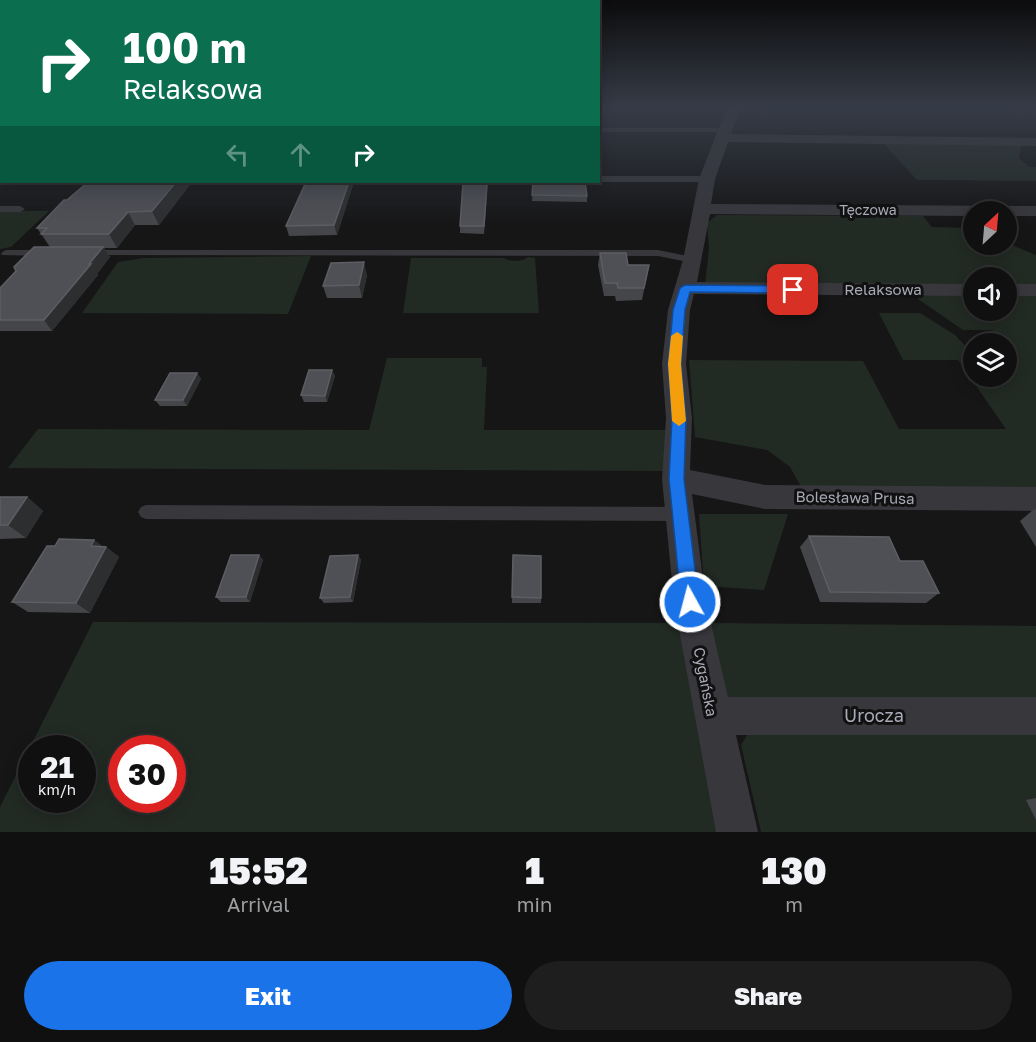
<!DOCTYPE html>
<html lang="en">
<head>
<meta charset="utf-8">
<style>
	:root { --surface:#101011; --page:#1e1e1f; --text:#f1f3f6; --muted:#9c9d9f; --line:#303031; --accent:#1a73e8 }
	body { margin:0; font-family:"Golos Text",sans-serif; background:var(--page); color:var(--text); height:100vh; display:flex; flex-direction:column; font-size:22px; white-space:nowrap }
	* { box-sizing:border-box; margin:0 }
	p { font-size:20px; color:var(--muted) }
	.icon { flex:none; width:33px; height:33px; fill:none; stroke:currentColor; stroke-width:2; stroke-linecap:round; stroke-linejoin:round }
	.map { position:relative; height:832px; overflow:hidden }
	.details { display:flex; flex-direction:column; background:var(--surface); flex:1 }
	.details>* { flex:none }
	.guide { position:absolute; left:0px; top:0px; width:600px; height:183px; box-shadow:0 3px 15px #0003,0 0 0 2px var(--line); background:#0b6e4f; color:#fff; overflow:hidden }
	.needle { width:39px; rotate:26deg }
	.buttons { position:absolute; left:963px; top:201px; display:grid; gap:12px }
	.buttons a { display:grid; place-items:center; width:54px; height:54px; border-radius:50%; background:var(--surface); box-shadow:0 3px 15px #0003,0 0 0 2px var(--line); font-size:30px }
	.speed { position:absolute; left:18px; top:735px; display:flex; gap:12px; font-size:30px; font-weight:700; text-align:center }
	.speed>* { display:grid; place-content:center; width:78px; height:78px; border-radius:50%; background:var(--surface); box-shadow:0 3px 15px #0003,0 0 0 2px var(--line); line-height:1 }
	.speed small { font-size:15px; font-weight:400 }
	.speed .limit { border:9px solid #d22; background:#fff; color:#111 }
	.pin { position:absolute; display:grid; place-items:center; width:51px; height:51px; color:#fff; margin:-26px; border-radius:12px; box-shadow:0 3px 9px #0006 }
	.me { position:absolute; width:66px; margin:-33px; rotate:353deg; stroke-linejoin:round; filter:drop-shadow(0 0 4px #0008) }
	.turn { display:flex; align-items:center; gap:21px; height:126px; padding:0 24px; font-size:27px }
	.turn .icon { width:78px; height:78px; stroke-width:2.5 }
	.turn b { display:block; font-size:42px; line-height:51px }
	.lanes { display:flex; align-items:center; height:57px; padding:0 24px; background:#0003; justify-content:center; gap:30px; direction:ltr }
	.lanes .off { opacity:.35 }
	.eta { display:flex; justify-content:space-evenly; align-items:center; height:102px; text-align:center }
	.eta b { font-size:36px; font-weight:800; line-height:42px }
	.primary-button { display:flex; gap:12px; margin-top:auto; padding:12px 24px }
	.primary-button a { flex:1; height:69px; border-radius:36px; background:var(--accent); color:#fff; font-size:24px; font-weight:800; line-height:69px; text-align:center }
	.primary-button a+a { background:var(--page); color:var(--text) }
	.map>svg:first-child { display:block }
</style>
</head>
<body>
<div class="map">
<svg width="1036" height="832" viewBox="0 0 1036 832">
	<rect width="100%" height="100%" fill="#161617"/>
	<path fill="#222a24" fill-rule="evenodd" d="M 883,143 L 1013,144 L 1021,146 L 1019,158 L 1029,167 L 1036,167 L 1036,181 L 917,180 Z
		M 0,211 L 49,211 L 11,247 L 0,249 Z
		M 717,215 L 923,216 L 932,227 L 973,228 L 974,244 L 1007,243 L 1036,255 L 1036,286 L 1007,286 L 1006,278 L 974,278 L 973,285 L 705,285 L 709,248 L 707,223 Z
		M 311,256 L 288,314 L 82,313 L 118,262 L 144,258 Z
		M 528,257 L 535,258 L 539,313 L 403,313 L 411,258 L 504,258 C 510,262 522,262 528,257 Z
		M 919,294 L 973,294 L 974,310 L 1006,310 L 1007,294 L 1036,294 L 1036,490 L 823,490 L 800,485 L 790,467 L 767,450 L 695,437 L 689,360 L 863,361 L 899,429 L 1006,429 L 958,360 L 903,360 L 879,313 L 920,313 L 955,335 L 973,354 L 974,376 L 1006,376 L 1007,355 L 1014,354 L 992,330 L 963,330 L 918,299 Z
		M 387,358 L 482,358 L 482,367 L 487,367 L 484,430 L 667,430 L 663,471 L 8,468 L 38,429 L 369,430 Z
		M 699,514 L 788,514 L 764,590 L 704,586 Z
		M 93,622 L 679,623 L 717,832 L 0,832 L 0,807 ZM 32,748 L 82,748 L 82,800 L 32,800 ZM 122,748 L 172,748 L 172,800 L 122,800 Z
		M 710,623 L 1036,626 L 1036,704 L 728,703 Z
		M 1036,727 L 1036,832 L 761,832 L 741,745 L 749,732 Z"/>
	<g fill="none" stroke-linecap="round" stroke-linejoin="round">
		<path fill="#37373c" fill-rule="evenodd" d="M 598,128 L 726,128 L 730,130 L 726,132 L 598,132 Z
			M 598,176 L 707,176 L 711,179 L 707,182 L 598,182 Z
			M 0,206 L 20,206 L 25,209 L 20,212 L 0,212 Z
			M 6,250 L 46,250 L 51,253 L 46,256 L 2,255 L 1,253 Z
			M 89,250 L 658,250 L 697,258 L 698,260 L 693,263 L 658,256 L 85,255 L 85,251 Z
			M 146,505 L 679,507 L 684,509 L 687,514 L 684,519 L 679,521 L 146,519 L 141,517 L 138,512 L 141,507 Z"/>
		<path fill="#37373c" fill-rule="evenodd" d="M 727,107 L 741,107 L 731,134 L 1036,138 L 1036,146 L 728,142 L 715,179 L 711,204 L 1036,206 L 1036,216 L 1006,216 L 1006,212 L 974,212 L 974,216 L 710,214 L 697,282 L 974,284 L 974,296 L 694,294 L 690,310 L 686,364 L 692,418 L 690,470 L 765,485 L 1036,487 L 1036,511 L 765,509 L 692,494 L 706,602 L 728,697 L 1036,697 L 1036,735 L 736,735 L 758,832 L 716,832 L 674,602 L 662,479 L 666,418 L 662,364 L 668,310 L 683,260 L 699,179 Z
			M 1006,284 L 1036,284 L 1036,296 L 1006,296 Z"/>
	</g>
	<path fill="#444649" d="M 116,182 L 192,182 L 159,225 L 135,225 L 117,248 L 104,248 L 110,257 L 97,274 L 98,275 L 52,331 L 0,331 L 0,288 L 50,247 L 37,228 L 67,200 Z
		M 488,182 L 484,234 L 460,233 L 460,226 Z
		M 533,182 L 587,196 L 587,202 L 532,201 Z
		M 353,185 L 337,235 L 289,236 L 286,226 Z
		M 600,253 L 628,265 L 649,265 L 642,300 L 616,301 L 615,296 L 604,296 L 598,265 Z
		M 367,275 L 362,298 L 327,298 L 323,286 Z
		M 332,370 L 335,376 L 327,402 L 304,402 L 301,395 Z
		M 197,373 L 201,379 L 187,406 L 160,406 L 155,400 Z
		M 0,497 L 27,497 L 43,511 L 26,538 L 0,539 Z
		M 1034,509 L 1036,509 L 1036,547 L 1020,521 Z
		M 809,536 L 900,561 L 939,593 L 926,603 L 820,602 L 800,547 Z
		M 94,540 L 102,546 L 106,547 L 119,557 L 90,613 L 28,612 L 12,602 L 55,546 Z
		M 259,555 L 263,560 L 250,602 L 221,602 L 216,597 Z
		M 358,555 L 361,560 L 353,602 L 324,603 L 320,598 Z
		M 513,555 L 541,598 L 541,603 L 512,603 Z
		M 1036,798 L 1036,820 L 1026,800 Z"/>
	<path fill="#2d2e30" d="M 176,182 L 192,182 L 159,225 L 152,211 Z
		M 349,182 L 352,182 L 353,185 L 337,235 L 334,225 Z
		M 487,182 L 488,182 L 484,234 L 484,226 Z
		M 128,212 L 135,225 L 117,248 L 109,234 Z
		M 103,247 L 110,257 L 97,274 L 98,275 L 52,331 L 44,320 Z
		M 364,262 L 367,275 L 362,298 L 359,285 Z
		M 332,370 L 335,376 L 327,402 L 325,396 Z
		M 197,373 L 201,379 L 187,406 L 183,400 Z
		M 27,497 L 43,511 L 26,538 L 8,525 Z
		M 94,540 L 105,549 L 106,547 L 119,557 L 90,613 L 76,603 L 91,546 Z
		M 259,555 L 263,560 L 250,602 L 246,597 Z
		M 358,555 L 361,560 L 353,602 L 350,597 Z"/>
	<path fill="#4f5055" stroke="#5d5e64" stroke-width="1.5" d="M 88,182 L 176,182 L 152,211 L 128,212 L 109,234 L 41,234 L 47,228 L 37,228 L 64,200 L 67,200 Z
		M 306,182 L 349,182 L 334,225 L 286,226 Z
		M 463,182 L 487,182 L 484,226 L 460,226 Z
		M 533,182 L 585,182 L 587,196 L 532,195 Z
		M 34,247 L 103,247 L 89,264 L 91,264 L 44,320 L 0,320 L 0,288 L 16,271 L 14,267 Z
		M 600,253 L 626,253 L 628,265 L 649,265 L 644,288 L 618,288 L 617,283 L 605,283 Z
		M 364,262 L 359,285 L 323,286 L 331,263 Z
		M 309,370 L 332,370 L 325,396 L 301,395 Z
		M 170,373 L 197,373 L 183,400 L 155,400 Z
		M 0,497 L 27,497 L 8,525 L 0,525 Z
		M 809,536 L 889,537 L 900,561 L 923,561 L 939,593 L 830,592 Z
		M 59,539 L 94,540 L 91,546 L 106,547 L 76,603 L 12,602 L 47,546 L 55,546 Z
		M 231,555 L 259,555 L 246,597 L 216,597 Z
		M 358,555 L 350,597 L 320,598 L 330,556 Z
		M 513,555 L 541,556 L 541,598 L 512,597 Z"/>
	<linearGradient id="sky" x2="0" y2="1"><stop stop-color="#0c0c0d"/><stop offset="0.48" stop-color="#363c47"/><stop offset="1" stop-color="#363c47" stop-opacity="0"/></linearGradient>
	<rect width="1036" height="224" fill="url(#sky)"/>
	<path fill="#1a73e8" stroke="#114b97" stroke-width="1.5" d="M 685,285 L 793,286 L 798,290 L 793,293 L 690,292 L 685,310 L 681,364 L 686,418 L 684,479 L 699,602 L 696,608 L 690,611 L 684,608 L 681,602 L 669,479 L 672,418 L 668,364 L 673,310 L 680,288 Z"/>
	<path fill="#f59e0b" d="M 677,332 L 683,336 L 681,364 L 686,421 L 679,426 L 672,421 L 668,364 L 671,336 Z"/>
	<g text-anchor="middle" stroke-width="6" stroke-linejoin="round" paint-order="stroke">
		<g font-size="14" fill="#a8aab7" stroke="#111112">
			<text x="868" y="215">Tęczowa</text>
		</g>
		<g font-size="15" fill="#a8aab7" stroke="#111112">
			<text x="883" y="295">Relaksowa</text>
			<text transform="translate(855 498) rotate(1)" y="5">Bolesława Prusa</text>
			<text transform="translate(705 682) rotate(79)" y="5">Cygańska</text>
		</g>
		<g font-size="18" fill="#a8aab7" stroke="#111112">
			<text x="874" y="722">Urocza</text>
		</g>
	</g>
</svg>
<div class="buttons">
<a><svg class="needle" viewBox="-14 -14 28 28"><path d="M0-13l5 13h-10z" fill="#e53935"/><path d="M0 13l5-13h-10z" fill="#9c9d9f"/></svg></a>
<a><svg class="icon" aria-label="sound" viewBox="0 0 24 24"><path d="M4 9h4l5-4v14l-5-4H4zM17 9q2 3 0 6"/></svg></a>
<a><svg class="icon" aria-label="layers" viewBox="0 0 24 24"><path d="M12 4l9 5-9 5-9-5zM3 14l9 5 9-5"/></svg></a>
</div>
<div class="speed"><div>21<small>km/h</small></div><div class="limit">30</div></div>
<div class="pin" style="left:793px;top:290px;background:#d93025"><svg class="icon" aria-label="arrive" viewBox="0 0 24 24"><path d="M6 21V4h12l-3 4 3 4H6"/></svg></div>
<svg class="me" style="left:690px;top:602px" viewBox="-20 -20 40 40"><circle r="17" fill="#1a73e8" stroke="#fff" stroke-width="3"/><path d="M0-11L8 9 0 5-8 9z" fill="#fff"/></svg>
<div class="guide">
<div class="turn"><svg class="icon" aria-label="right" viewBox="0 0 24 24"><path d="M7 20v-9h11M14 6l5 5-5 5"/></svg><div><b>100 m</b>Relaksowa</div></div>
<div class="lanes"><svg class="icon off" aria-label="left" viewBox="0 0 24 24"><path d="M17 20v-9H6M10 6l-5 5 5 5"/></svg><svg class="icon off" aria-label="ahead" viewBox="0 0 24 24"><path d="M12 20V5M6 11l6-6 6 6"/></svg><svg class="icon" aria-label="right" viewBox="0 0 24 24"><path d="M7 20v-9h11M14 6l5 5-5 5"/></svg></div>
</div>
</div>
<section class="details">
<div class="eta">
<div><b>15:52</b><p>Arrival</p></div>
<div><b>1</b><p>min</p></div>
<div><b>130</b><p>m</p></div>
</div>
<div class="primary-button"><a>Exit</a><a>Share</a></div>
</section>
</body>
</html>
